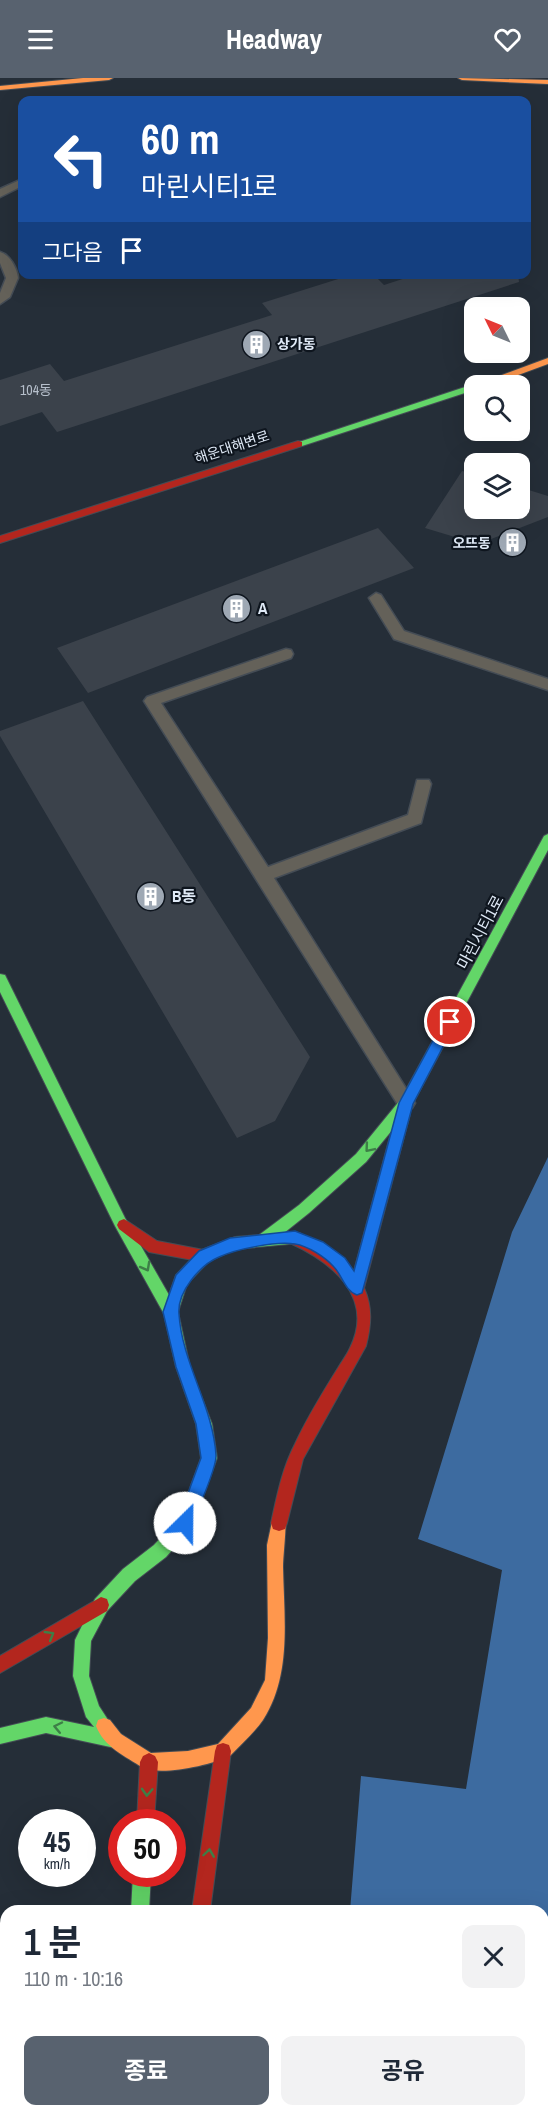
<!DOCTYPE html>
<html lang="ko">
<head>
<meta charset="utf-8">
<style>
	:root { --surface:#fff; --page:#f2f2f3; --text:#1f2937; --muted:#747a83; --accent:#58626f }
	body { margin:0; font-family:"Archivo Narrow","Noto Sans KR",sans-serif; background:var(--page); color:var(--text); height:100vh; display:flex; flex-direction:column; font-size:22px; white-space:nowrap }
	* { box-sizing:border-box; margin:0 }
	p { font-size:20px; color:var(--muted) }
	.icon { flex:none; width:33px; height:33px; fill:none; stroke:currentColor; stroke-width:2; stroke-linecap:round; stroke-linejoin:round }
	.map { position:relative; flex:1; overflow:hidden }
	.sheet { position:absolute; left:0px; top:1827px; width:549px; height:212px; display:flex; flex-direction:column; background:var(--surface); border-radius:18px 18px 0 0; box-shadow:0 6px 24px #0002 }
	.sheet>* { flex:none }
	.hud { position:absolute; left:18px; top:18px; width:513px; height:183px; border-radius:12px; box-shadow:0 6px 24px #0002; background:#1a4fa0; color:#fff; overflow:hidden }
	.needle { width:39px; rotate:313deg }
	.buttons { position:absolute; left:464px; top:219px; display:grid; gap:12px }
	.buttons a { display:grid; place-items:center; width:66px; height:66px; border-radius:12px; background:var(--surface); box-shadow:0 6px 24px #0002; font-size:30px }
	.speed { position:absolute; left:18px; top:1731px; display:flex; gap:12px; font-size:30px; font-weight:700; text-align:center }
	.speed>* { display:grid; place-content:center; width:78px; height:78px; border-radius:50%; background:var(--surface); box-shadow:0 6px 24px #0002; line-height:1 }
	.speed small { font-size:15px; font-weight:400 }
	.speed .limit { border:9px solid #d22; background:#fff; color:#111 }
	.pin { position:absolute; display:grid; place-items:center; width:51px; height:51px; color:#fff; margin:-26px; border:3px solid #fff; border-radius:50%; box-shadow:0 2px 6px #0007 }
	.me { position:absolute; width:66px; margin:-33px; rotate:23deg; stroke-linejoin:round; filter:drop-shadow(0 0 4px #0008) }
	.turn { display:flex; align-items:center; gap:21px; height:126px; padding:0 24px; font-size:27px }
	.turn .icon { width:78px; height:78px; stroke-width:2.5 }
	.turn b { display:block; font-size:42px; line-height:51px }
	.then { display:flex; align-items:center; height:57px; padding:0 24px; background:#0003; gap:12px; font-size:22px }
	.round { display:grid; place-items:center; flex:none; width:63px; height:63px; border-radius:12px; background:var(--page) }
	.head { display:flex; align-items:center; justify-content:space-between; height:102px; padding:0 24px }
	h1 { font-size:36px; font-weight:700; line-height:45px }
	.action { display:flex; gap:12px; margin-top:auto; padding:12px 24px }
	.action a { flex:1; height:69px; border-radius:12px; background:var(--accent); color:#fff; font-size:24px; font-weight:700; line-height:69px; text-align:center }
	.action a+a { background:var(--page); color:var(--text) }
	header { display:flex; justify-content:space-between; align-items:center; height:78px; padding:0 24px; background:var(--accent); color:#fff; font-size:27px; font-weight:700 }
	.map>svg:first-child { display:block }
</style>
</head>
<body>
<header><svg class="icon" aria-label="menu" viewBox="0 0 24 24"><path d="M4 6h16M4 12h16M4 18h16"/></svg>Headway<svg class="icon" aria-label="heart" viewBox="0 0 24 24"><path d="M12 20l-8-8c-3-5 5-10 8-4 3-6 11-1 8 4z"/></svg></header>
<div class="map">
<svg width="548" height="2038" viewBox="0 0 548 2038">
	<rect width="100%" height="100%" fill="#252e38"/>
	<path fill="#3d6ba0" d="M 548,1079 L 548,2038 L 334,2038 L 334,2032 L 543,2032 L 543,1833 L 350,1833 L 361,1698 L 466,1711 L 502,1492 L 418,1461 L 512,1154 Z"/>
	<path fill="#3b424b" d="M 354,196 L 373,196 L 384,207 L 418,196 L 518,196 L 519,204 L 57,354 L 42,334 L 0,348 L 0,302 L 50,286 L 64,303 L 272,237 L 262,225 Z
		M 462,393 L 474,396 L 474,430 L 519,430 L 519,409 L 548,418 L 548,439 L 478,466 L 425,450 Z
		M 378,450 L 414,490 L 88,615 L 57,570 Z
		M 83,623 L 310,979 L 275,1043 L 237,1060 L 0,658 L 0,653 Z"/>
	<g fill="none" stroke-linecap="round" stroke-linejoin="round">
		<defs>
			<path id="lane" d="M 22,101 L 22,108 L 0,119 L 0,111 Z
				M 0,174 C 10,177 17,190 18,200 L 10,219 L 0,226 L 0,215 L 6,200 L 0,185 Z
				M 376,515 L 381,517 L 404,553 L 548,601 L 548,612 L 394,561 L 369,520 Z
				M 286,571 L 291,572 L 293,576 L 291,580 L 161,625 L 268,789 L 408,737 L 417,702 L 429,702 L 431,706 L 421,745 L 274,800 L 412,1020 L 415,1025 L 412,1030 L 406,1033 L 400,1030 L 144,623 L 147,619 Z"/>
			<path id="fast" d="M 474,306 L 478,308 L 474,308 L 474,312 L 302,368 L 294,368 L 293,366 Z
				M 548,756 L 548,772 L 411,1029 L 366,1084 L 309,1135 L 284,1155 L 300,1155 L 302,1160 L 300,1165 L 236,1171 L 209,1183 L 187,1206 L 178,1234 L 190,1289 L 212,1346 L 217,1380 L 191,1451 L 166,1479 L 135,1503 L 107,1533 L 91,1563 L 89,1598 L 99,1628 L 112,1648 L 111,1653 L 121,1656 L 123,1662 L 121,1668 L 115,1670 L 46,1655 L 0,1666 L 0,1650 L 46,1639 L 94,1649 L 86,1639 L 73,1598 L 75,1562 L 95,1521 L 123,1491 L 154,1467 L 179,1440 L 201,1380 L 196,1346 L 176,1289 L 164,1236 L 115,1148 L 0,914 L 0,896 L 5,897 L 125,1140 L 169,1217 L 176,1197 L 199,1173 L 235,1159 L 259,1157 L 299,1127 L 356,1076 L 401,1021 L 544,758 Z
				M 133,1796 L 151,1796 L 149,1833 L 131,1833 Z"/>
			<path id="slow" d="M 83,0 L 113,0 L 109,2 L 0,12 L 0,8 Z
				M 458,0 L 548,2 L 548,6 L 462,2 Z
				M 548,280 L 548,286 L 488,308 L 474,308 L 474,310 L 472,308 Z
				M 279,1437 L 285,1439 C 287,1446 283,1478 283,1489 C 284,1540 292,1597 263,1642 C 254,1655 240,1667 229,1679 C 209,1687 163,1698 143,1690 C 125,1678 104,1669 96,1648 L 98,1642 L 104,1640 L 110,1642 L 121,1656 L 151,1675 L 188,1673 L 218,1666 L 251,1630 L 265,1602 L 268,1560 L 267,1467 L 273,1439 Z
				M 163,2032 L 182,2032 L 181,2038 L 163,2038 Z"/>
			<path id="jam" d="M 298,363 L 302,364 L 302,368 L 0,465 L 0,458 Z
				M 403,1030 L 408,1032 L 410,1036 L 364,1210 C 373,1230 371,1248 366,1268 L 303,1381 L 287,1445 L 285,1451 L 279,1453 L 273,1451 L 271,1445 C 277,1418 282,1391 295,1366 C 307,1340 323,1314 338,1290 C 342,1283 347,1277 350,1270 C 375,1219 332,1184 290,1165 L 288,1160 L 290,1155 L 295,1154 C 318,1162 338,1175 354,1193 L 396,1036 L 398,1032 Z
				M 124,1141 L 157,1163 L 209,1173 L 211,1178 L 209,1183 L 204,1184 L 149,1174 L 119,1151 L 117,1147 L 119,1143 Z
				M 101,1519 L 107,1521 L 109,1527 L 107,1533 L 0,1595 L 0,1578 Z
				M 223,1665 L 229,1667 L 231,1673 L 210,1833 L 192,1833 L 215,1673 L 217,1667 Z
				M 149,1675 L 155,1678 L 158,1684 L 154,1744 L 137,1744 L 140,1684 L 143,1678 Z"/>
		</defs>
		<use href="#lane" stroke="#444c55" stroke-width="3"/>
		<use href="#fast" stroke="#444c55" stroke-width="2"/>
		<use href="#slow" stroke="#444c55" stroke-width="2"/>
		<use href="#jam" stroke="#444c55" stroke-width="2"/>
		<use href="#lane" fill="#646159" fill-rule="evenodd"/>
		<use href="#fast" fill="#63d668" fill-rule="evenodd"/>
		<use href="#slow" fill="#ff974d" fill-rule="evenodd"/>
		<use href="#jam" fill="#b3261e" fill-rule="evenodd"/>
	</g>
	<defs><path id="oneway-chevron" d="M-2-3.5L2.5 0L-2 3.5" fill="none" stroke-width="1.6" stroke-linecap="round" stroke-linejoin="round" transform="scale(1.5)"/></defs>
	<g stroke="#3d7f47">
		<use href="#oneway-chevron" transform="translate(369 1070) rotate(130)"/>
		<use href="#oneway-chevron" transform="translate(146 1189) rotate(61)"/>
		<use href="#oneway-chevron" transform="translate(50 1557) rotate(-31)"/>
		<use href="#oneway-chevron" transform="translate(58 1649) rotate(-168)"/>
		<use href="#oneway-chevron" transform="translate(147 1714) rotate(93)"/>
		<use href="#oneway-chevron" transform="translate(209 1775) rotate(-82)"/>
	</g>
	<path fill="#1a73e8" stroke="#114b97" stroke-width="1.5" d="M 450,938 L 456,944 L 413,1026 L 362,1215 L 357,1217 C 345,1213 342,1197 334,1189 C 325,1179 308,1168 295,1166 C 276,1163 236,1171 219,1179 C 200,1187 177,1214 179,1236 C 182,1285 213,1328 216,1377 C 217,1390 196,1436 190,1450 L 185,1453 L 179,1450 L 177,1445 L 201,1380 L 196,1346 L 176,1289 L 163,1234 L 176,1197 L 199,1173 L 230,1160 L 295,1153 L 323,1164 L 345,1180 L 354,1193 L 399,1025 L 445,940 Z"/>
	<defs>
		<symbol id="building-disc" viewBox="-11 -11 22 22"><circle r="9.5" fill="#9ea8b4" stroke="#0e151e"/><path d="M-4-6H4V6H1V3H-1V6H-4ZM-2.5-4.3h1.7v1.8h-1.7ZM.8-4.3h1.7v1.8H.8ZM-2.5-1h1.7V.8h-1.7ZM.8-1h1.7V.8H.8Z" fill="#fff"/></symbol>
	</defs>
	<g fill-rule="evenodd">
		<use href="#building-disc" x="240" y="250" width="33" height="33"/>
		<use href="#building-disc" x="496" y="448" width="33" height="33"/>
		<use href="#building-disc" x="220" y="514" width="33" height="33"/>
		<use href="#building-disc" x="134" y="802" width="33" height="33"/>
	</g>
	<g text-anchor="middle" stroke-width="4.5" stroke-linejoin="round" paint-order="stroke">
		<g font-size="14" font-weight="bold" fill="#dfe9f6" stroke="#0e151e" text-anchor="start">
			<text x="277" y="271">상가동</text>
			<text x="491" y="470" text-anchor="end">오뜨동</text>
		</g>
		<g font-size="14" fill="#b6bfcb">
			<text x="36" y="317">104동</text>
		</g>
		<g font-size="14" fill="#dfe9f6" stroke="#0e151e">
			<text transform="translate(232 369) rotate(-18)" y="5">해운대해변로</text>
		</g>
		<g font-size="16" font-weight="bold" fill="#dfe9f6" stroke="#0e151e" text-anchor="start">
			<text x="258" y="536">A</text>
			<text x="172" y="824">B동</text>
		</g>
		<g font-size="16" fill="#dfe9f6" stroke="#0e151e">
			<text transform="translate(480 854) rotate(-62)" y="6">마린시티1로</text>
		</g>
	</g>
</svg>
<div class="buttons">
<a><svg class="needle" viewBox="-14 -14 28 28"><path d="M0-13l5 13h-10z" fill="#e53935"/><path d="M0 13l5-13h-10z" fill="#747a83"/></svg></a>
<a><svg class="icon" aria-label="search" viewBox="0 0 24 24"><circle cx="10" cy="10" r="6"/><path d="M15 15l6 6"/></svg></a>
<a><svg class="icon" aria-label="layers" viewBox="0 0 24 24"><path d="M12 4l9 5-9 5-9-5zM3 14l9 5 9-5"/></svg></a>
</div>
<div class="speed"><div>45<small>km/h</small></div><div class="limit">50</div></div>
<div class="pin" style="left:450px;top:944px;background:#d93025"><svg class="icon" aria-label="arrive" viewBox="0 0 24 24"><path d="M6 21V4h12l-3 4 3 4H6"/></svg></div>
<svg class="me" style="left:185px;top:1445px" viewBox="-20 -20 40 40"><circle r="19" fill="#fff"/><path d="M0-13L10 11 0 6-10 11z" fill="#1a73e8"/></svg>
<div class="hud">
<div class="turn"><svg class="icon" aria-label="left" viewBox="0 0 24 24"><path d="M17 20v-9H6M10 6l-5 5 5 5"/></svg><div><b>60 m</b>마린시티1로</div></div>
<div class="then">그다음<svg class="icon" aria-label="arrive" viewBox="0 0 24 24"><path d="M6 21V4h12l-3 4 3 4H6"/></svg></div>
</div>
<section class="sheet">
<div class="head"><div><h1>1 분</h1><p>110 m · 10:16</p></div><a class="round"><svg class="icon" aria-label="close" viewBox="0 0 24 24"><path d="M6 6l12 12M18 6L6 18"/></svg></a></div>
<div class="action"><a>종료</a><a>공유</a></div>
</section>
</div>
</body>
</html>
